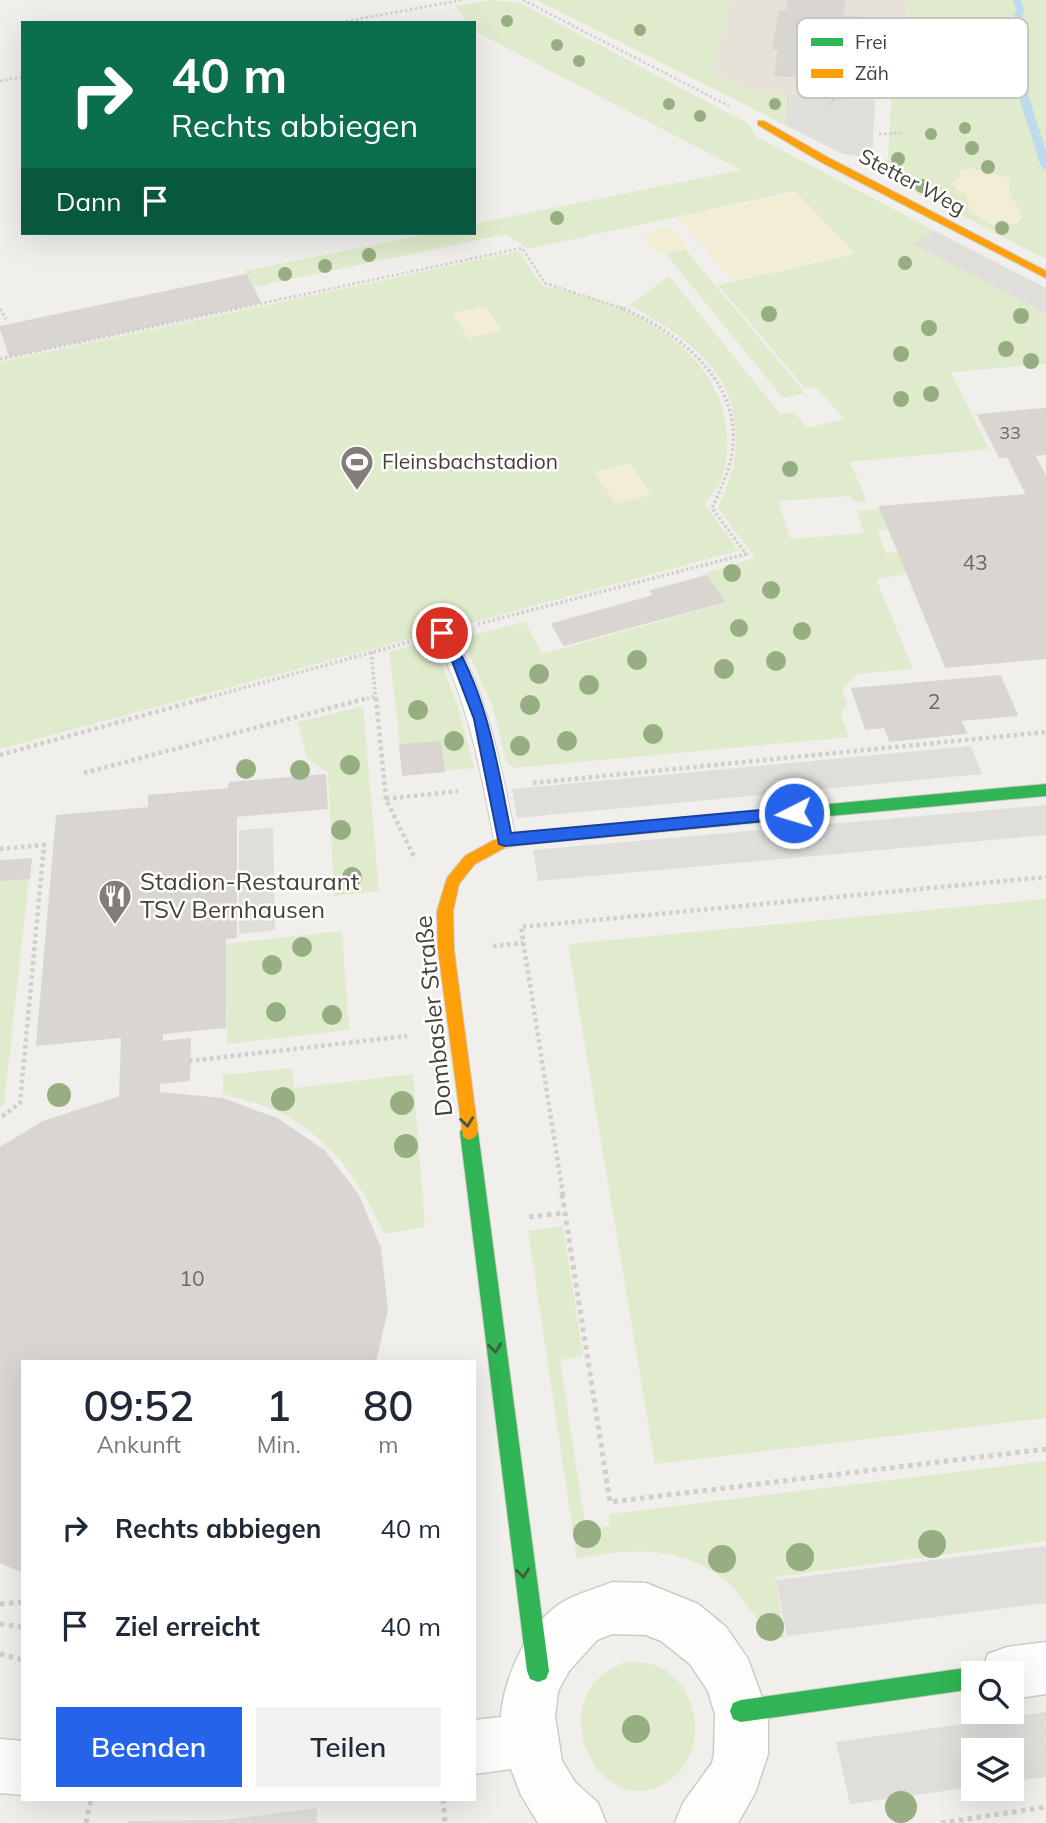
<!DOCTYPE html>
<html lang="de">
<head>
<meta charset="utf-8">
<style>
	:root { --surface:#fff; --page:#f2f2f3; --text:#1f2937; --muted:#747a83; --accent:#2563eb }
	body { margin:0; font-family:Mulish,sans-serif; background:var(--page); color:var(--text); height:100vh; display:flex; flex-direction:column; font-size:26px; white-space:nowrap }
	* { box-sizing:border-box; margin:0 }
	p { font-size:23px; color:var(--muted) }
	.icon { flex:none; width:38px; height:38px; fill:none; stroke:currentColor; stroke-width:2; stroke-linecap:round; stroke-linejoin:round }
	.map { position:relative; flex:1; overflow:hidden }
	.details { position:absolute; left:21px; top:1360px; width:455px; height:441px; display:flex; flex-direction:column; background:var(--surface); border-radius:0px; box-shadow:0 7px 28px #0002 }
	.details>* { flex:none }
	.top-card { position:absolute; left:21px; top:21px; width:455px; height:214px; border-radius:0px; box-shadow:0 7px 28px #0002; background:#0b6e4f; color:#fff; overflow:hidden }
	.tools { position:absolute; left:961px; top:1661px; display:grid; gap:14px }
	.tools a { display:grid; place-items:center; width:63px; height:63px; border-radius:0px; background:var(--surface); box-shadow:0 7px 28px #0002; font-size:35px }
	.pin { position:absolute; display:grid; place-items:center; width:60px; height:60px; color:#fff; margin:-30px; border:4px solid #fff; border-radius:50%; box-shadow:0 2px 7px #0007 }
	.me { position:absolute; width:77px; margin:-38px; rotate:265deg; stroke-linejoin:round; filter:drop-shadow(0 0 5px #0008) }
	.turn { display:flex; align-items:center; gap:24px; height:147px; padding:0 35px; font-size:32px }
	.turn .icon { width:91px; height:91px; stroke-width:2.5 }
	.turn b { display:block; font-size:49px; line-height:60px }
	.then { display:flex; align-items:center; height:66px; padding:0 35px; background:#0003; gap:14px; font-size:26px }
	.eta { display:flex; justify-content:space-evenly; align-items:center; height:119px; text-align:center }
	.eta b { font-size:42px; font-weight:600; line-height:49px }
	.primary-button { display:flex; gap:14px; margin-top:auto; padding:14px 35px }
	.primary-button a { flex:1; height:80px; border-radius:0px; background:var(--accent); color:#fff; font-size:28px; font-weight:600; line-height:80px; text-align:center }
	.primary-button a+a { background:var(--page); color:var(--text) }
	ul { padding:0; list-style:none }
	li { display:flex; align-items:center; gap:21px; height:98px; padding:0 35px }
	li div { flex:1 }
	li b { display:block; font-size:26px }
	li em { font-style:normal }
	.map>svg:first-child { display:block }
</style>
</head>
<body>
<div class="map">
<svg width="1046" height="1823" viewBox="0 0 1046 1823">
	<rect width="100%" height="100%" fill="#f1efeb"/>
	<path fill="#e7e2d7" d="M 731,0 L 907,0 L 906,21 L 859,17 L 855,55 L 829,53 L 823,97 L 753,91 L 713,72 Z"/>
	<path fill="#dfebcc" d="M 491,0 L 520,3 L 749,124 L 755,136 L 935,231 L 914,244 L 1046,313 L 1046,364 L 951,372 L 989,449 L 850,462 L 867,501 L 854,502 L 850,496 L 778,501 L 791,539 L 864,533 L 857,511 L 881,509 L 889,530 L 877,531 L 886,553 L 899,552 L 908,574 L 876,579 L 913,669 L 857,674 L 842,690 L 847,704 L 841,715 L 849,737 L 515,768 L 507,763 L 492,705 L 469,654 L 470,636 L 525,622 L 542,654 L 726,603 L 706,573 L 755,558 L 718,508 C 723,495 730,481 733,468 C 749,381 697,343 630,305 L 669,276 L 781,415 L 794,412 L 807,428 L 844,419 L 816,387 L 806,389 L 718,285 L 855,254 L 795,191 L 528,249 L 506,234 L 254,287 L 244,271 L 432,233 L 474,233 L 474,224 L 741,170 L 478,33 L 474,23 L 469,23 L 455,6 Z
		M 537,0 L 731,0 L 713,72 L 753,91 L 787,94 L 785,125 Z
		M 907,0 L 1046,0 L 1046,259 L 887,177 L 895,29 L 906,30 Z
		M 845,60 L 879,63 L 875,101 L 840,99 Z
		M 685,249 L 805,393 L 783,398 L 665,253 Z
		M 519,251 L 542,286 C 569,291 594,297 619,308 C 690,338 745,397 722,477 C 719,487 710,496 705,504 L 738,551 L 0,749 L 0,362 Z
		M 418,644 L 440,660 L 457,704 L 474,768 L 444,771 L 439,742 L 400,745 L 389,652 Z
		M 363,706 L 379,891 L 334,896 L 328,773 L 307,758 L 298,722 Z
		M 29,878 L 4,1105 L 0,1107 L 0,880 Z
		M 1046,899 L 1046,1418 L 655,1464 L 568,944 Z
		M 342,931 L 349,1030 L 227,1044 L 225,944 Z
		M 292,1068 L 294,1088 L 413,1074 L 425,1227 L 384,1234 C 361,1183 335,1143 285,1115 C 267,1105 243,1100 223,1094 L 223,1075 Z
		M 563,1226 L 583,1356 L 560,1360 L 586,1530 L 610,1526 L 609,1514 L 1046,1461 L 1046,1541 L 775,1577 L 785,1638 L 773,1640 C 759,1623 742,1595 726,1581 C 682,1545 629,1548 577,1559 L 528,1231 Z
		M 626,1662 C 639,1662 650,1662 662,1668 C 690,1683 702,1724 691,1752 C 686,1766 677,1776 664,1784 C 599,1823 535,1694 626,1662 Z"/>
	<path fill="#f4edd6" d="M 971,168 L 1010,178 L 1010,195 L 1019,208 L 1022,218 L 1017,224 L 993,225 L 971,212 L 965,194 L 956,190 L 952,182 L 958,179 L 960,171 Z
		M 796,193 L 854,253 L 732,280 L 679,217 Z
		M 670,227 L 688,248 L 659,254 L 642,233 Z
		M 485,306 L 502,331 L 468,338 L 452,313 Z
		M 630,463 L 651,495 L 616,504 L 594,472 Z"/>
	<path fill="#e0dedb" d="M 859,17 L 882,19 L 879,57 L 855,55 Z
		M 787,94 L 875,101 L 872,157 L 843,154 L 785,125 Z
		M 935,231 L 1046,288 L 1046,313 L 913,244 Z
		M 971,746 L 982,774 L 517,818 L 512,789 Z
		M 1046,805 L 1046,835 L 538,881 L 533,850 Z
		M 273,828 L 275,930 L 239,934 L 239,830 Z
		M 1046,1546 L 1046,1603 L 787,1636 L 776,1580 Z
		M 1046,1712 L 1046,1777 L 1012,1781 L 1012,1750 L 973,1750 L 973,1787 L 850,1804 L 836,1742 Z
		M 317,1808 L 317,1823 L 128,1823 L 128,1821 L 224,1820 Z"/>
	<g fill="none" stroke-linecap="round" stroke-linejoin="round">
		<path fill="#bddbed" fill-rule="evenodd" d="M 1013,0 L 1021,0 L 1024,10 L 1013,47 L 1046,151 L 1046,170 L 1041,167 L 1003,47 L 1016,10 Z"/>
	</g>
	<path fill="#d9d6d2" stroke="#d9d6d1" stroke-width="2" d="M 789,0 L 844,0 L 842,16 L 859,17 L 855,55 L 829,53 L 826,79 L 775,75 L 779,49 L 773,48 L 780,11 L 787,11 Z
		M 246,275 L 260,302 L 10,356 L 0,327 Z
		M 1046,409 L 1046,453 L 1044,454 L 1020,411 Z
		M 1020,411 L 1044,454 L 1000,457 L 978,415 Z
		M 1034,455 L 1046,477 L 1046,658 L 946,667 L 880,507 L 1027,495 L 1008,457 Z
		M 707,576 L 724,602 L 667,617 L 651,591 Z
		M 654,596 L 667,617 L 564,645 L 552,624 Z
		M 1000,676 L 1017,715 L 960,720 L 966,733 L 890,741 L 885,727 L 866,729 L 852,689 Z
		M 440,742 L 444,771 L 403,775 L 400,745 Z
		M 325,775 L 327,808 L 236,816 L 236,937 L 225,938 L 225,1027 L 37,1045 L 57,816 L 149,808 L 149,796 L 229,789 L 230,783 Z
		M 31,859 L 29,878 L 0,880 L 0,861 Z
		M 162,1033 L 162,1042 L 190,1039 L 189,1080 L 159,1083 L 159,1093 L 223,1099 L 277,1119 L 324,1151 L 358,1195 L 380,1248 L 387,1309 L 375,1362 L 23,1362 L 23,1572 L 0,1562 L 0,1148 L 43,1122 L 120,1097 L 122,1037 Z"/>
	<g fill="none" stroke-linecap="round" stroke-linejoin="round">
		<defs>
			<path id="lane" d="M 442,626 L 449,628 C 488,693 501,766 516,840 L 513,846 L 505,848 L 497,846 L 494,840 C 480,768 468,698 432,633 L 435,628 Z"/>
			<path id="street" d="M 612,1582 L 646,1583 L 698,1604 L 726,1627 L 748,1659 L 768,1714 L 768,1754 L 755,1793 L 738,1823 L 675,1823 L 683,1803 L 712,1763 L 714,1754 L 715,1714 L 708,1691 L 690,1664 L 661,1641 L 646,1635 L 612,1634 L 597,1640 L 569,1671 L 558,1691 L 555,1717 L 562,1761 L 575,1782 L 598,1803 L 606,1823 L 538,1823 L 521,1795 L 511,1769 L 474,1774 L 474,1720 L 501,1717 C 503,1679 528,1624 561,1603 C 575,1594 596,1589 612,1582 Z
				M 1046,1642 L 1046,1694 L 1012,1699 L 1012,1673 L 981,1673 L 988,1654 L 1007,1647 Z
				M 0,1739 L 23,1741 L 23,1795 L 0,1793 Z"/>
			<path id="fast" d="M 1046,784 L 1046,796 L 668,831 L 660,825 L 668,819 Z
				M 469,1124 L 475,1127 L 478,1132 L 549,1671 L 546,1679 L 538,1682 L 530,1679 L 527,1671 L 460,1132 L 463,1127 Z
				M 973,1667 L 982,1673 L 973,1673 L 973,1689 L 741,1722 L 733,1719 L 730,1711 L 733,1703 L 741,1700 Z"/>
			<path id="slow" d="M 758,121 L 764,121 L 829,158 L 1046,271 L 1046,278 L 821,162 L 758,125 Z
				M 668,819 L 676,825 L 668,831 L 508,846 L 475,864 L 459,884 L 453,911 L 454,950 L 478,1132 L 475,1137 L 469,1140 L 463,1137 L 438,950 L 437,911 L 447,878 L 465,856 L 505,834 Z"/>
		</defs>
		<use href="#lane" stroke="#cdcbc7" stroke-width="2"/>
		<use href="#street" stroke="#cdcbc7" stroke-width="3"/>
		<use href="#fast" stroke="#d0ccc2" stroke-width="2"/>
		<use href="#slow" stroke="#d0ccc2" stroke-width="2"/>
		<path stroke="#d1cfcc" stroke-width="2.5" stroke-dasharray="2.5 2.5" stroke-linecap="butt" d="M 523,0 L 729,106
			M 336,23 L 462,0
			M 0,81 L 23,77
			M 829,105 L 834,99 L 839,57 L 883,61
			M 879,134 L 902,133
			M 235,309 L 522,248 L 545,283 L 624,309"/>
		<path stroke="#d1cfcc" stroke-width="3.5" stroke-dasharray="2.5 2.5" stroke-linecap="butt" d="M 0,309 L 6,319
			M 0,359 L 243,307
			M 478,624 L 746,554 L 712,508 C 721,488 731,468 733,446 C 739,378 676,331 620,307
			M 371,652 L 376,700
			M 200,700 L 409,642
			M 362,700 L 376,696"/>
		<path stroke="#d1cfcc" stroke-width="4.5" stroke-dasharray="3.5 3.5" stroke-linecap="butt" d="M 376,698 L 386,799 L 415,859
			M 0,755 L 206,698
			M 84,773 L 368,698
			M 533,783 L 1046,732
			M 386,799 L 458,791
			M 0,849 L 44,845 L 20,1103 L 0,1118
			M 493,946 L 523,943
			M 189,1061 L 407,1036
			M 563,1195 L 521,927 L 1046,877"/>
		<path stroke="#d1cfcc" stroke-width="5" stroke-dasharray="4.5 4.5" stroke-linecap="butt" d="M 562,1194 L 610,1502 L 1046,1449
			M 529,1217 L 565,1213
			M 0,1604 L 23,1602
			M 0,1624 L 23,1627
			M 0,1654 L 23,1660
			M 443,1799 L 445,1823
			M 86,1823 L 91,1799
			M 941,1823 L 1046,1807"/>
		<use href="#lane" fill="#fdfdfc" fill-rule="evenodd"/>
		<use href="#street" fill="#fdfdfc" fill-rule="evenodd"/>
		<use href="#fast" fill="#30b455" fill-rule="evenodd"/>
		<use href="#slow" fill="#ff9f0a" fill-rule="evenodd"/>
	</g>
	<g fill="#96ae81">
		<circle cx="507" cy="21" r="6"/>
		<circle cx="640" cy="30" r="6"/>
		<circle cx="557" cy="45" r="6"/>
		<circle cx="579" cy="61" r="6"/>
		<circle cx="669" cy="104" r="6"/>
		<circle cx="775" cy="104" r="6"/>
		<circle cx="700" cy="116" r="6"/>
		<circle cx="965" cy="128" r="6"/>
		<circle cx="931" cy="134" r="6"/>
		<circle cx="972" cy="148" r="7"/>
		<circle cx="898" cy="159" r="7"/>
		<circle cx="988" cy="167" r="7"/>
		<circle cx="922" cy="186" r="7"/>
		<circle cx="557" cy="218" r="7"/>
		<circle cx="1002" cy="228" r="7"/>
		<circle cx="369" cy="255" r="7"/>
		<circle cx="905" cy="263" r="7"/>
		<circle cx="325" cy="266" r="7"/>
		<circle cx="285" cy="274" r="7"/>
		<circle cx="769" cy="314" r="8"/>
		<circle cx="1021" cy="316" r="8"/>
		<circle cx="929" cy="328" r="8"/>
		<circle cx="1006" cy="349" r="8"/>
		<circle cx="901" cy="354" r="8"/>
		<circle cx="1031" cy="361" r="8"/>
		<circle cx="931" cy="394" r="8"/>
		<circle cx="901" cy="399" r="8"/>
		<circle cx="790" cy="469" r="8"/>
		<circle cx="732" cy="573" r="9"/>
		<circle cx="771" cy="590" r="9"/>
		<circle cx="739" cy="628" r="9"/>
		<circle cx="802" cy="631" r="9"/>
		<circle cx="637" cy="660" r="10"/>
		<circle cx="776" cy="661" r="10"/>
		<circle cx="724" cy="669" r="10"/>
		<circle cx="539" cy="674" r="10"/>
		<circle cx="589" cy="685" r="10"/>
		<circle cx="530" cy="705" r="10"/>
		<circle cx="418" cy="710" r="10"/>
		<circle cx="653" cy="734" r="10"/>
		<circle cx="454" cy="741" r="10"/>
		<circle cx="567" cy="741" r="10"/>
		<circle cx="520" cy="746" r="10"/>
		<circle cx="350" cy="765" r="10"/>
		<circle cx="246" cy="769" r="10"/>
		<circle cx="300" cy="770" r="10"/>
		<circle cx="341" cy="830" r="10"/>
		<circle cx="352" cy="877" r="10"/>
		<circle cx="302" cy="947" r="10"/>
		<circle cx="272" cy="965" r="10"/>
		<circle cx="276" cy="1012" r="10"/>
		<circle cx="332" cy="1015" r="10"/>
		<circle cx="59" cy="1095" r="12"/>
		<circle cx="283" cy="1099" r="12"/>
		<circle cx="402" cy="1103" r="12"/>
		<circle cx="406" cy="1146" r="12"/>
		<circle cx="587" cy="1534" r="14"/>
		<circle cx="932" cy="1544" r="14"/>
		<circle cx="800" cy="1557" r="14"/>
		<circle cx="722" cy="1559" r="14"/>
		<circle cx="770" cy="1627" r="14"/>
		<circle cx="636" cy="1729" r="14"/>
		<circle cx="901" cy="1807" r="16"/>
	</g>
	<defs><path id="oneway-chevron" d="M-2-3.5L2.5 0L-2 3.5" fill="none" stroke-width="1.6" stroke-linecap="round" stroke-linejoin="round" transform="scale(1.75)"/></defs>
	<g stroke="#415d3e">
		<use href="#oneway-chevron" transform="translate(467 1122) rotate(83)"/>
		<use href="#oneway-chevron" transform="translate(495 1348) rotate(83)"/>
		<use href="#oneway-chevron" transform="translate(523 1573) rotate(83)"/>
	</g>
	<path fill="#2563eb" stroke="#184099" stroke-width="2" d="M 442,628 L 447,630 C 487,692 497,762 511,833 L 794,807 L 802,813 L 794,818 L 505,846 L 499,844 L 474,719 L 450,656 L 436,633 Z"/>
	<defs>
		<symbol id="stadium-pin" viewBox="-11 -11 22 30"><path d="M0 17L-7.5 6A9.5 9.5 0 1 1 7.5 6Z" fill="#827d76" stroke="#fff"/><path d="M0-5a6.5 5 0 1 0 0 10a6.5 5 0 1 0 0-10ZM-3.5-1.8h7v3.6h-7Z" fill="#fff"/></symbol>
		<symbol id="restaurant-pin" viewBox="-11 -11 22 30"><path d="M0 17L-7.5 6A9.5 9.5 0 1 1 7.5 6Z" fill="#827d76" stroke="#fff"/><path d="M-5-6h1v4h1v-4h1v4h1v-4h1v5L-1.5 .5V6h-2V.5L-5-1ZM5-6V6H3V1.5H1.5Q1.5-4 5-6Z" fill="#fff"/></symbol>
	</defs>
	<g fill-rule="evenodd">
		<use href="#stadium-pin" x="338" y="443" width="38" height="52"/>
		<use href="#restaurant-pin" x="96" y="877" width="38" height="52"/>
	</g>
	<g text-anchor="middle" stroke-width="5" stroke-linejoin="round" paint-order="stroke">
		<g font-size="18" fill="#6d675f">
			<text x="1010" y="439">33</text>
		</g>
		<g font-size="21" fill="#474037" stroke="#fff">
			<text transform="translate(912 182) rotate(28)" y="7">Stetter Weg</text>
		</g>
		<g font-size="21" fill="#474037" stroke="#fff" text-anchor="start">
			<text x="382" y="469">Fleinsbachstadion</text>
		</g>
		<g font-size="21" fill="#6d675f">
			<text x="975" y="570">43</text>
			<text x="934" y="709">2</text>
			<text x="192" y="1286">10</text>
		</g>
		<g font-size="24" fill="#474037" stroke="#fff" text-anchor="start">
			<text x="140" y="890">Stadion-Restaurant<tspan x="140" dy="28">TSV Bernhausen</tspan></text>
		</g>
		<g font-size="24" fill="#474037" stroke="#fff">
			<text transform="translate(434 1016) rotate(-96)" y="8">Dombasler Straße</text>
		</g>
	</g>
	<rect x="797" y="18" width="231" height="80" rx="10" fill="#fff" stroke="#c8c6c3" stroke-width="2"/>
	<rect x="811" y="38" width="32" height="8" fill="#30b455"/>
	<rect x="811" y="69" width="32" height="9" fill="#ff9f0a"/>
	<g font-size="19" fill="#474037">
		<text x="855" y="49">Frei</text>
		<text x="855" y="80">Zäh</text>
	</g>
</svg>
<div class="tools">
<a><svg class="icon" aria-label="search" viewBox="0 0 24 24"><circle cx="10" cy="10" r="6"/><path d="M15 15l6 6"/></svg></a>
<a><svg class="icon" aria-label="layers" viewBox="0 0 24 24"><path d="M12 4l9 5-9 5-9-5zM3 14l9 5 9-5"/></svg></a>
</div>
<div class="pin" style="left:442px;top:633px;background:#d93025"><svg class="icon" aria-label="arrive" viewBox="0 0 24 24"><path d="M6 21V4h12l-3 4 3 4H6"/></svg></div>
<svg class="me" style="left:794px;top:813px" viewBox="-20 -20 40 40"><circle r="17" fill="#2563eb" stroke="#fff" stroke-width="3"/><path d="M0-11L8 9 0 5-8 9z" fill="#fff"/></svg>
<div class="top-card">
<div class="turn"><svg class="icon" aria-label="right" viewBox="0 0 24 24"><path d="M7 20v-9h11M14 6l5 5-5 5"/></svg><div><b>40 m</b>Rechts abbiegen</div></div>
<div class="then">Dann<svg class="icon" aria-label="arrive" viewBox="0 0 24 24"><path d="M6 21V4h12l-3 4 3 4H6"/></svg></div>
</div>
<section class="details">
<div class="eta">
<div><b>09:52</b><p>Ankunft</p></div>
<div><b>1</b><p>Min.</p></div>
<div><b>80</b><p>m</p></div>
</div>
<ul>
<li><svg class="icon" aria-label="right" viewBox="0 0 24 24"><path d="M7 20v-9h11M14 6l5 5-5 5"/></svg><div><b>Rechts abbiegen</b></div><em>40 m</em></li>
<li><svg class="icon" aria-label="arrive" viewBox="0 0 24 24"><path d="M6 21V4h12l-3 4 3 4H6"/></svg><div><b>Ziel erreicht</b></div><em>40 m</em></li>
</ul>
<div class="primary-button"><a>Beenden</a><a>Teilen</a></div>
</section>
</div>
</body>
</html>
